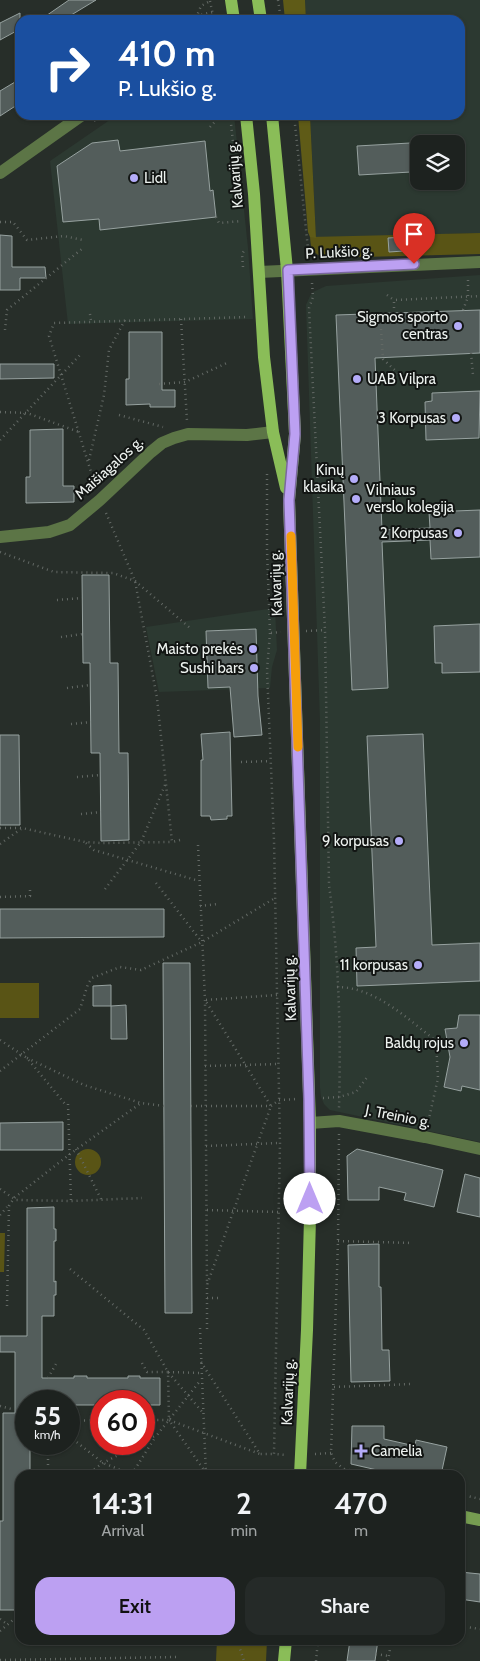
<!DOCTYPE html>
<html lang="en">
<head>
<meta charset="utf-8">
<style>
	:root { --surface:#1d221f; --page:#252a28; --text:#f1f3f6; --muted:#a0a4a4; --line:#3b3f3d; --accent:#bca0f2 }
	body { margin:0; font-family:Cabin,sans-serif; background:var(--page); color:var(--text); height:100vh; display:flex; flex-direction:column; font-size:19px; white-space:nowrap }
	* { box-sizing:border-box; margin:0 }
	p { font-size:16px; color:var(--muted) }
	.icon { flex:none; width:28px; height:28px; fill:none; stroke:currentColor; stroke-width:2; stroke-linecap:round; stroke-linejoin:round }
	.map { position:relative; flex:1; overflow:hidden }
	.panel { position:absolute; left:15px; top:1470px; width:450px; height:175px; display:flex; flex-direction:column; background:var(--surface); border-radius:15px; box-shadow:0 1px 4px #0004,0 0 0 1px var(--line) }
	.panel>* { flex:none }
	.banner { position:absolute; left:15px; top:15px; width:450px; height:105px; border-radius:15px; box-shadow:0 1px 4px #0004,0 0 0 1px var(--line); background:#1a4fa0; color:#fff; overflow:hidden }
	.buttons { position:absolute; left:410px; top:135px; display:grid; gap:10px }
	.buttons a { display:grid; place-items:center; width:55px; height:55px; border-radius:10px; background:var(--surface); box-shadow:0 1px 4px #0004,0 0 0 1px var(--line); font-size:25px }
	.speed { position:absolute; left:15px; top:1390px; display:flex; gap:10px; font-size:25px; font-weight:700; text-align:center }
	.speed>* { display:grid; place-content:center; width:65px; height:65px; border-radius:50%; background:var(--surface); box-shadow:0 1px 4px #0004,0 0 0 1px var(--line); line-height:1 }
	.speed small { font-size:12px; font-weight:400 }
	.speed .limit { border:8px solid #d22; background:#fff; color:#111 }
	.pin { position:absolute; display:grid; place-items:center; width:42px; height:42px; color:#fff; margin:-51px -21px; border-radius:50% 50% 50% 0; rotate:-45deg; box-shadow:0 0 5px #0007 }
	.pin .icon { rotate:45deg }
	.me { position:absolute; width:55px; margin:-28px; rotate:0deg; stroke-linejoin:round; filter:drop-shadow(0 0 4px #0008) }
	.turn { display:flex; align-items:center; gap:18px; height:105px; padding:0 20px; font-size:22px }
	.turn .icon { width:65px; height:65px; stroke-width:2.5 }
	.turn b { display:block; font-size:35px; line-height:42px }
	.eta { display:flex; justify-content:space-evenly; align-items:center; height:85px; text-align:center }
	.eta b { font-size:30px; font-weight:600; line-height:35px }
	.action { display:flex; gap:10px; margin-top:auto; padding:10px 20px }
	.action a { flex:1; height:58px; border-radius:15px; background:var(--accent); color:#111; font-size:20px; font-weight:600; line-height:58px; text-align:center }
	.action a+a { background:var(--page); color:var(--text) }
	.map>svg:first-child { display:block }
</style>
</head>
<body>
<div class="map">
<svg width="480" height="1661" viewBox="0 0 480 1661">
	<rect width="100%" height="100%" fill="#272e29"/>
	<path fill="#2c3931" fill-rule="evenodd" d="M 305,0 L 480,0 L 480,233 L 316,238 L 310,115 L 460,115 L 460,20 L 306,20 ZM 419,144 L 456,144 L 456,181 L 419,181 Z
		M 117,115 L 234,115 L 248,248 L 253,319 L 68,324 L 50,161 Z
		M 480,275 L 480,1142 L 330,1110 L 324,1104 L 321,1097 L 320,1088 L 320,722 L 306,305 L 310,296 L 313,292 L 326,286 Z
		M 275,608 L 277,650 L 272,667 L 270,688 L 159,692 L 146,627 Z"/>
	<path fill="#595415" d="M 480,233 L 480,254 L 323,258 C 312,251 311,250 310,237 Z
		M 0,983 L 39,983 L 39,1018 L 0,1018 Z
		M75 1162a13 13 0 1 1 26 0a13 13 0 1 1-26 0Z
		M 0,1233 L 5,1233 L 4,1272 L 0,1272 Z
		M 217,1640 L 267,1640 L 266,1661 L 216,1661 Z"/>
	<path fill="#5f5b17" d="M 283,0 L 305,0 L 306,20 L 285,20 Z
		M 298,115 L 310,115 L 316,238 L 310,237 L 308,232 Z"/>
	<path fill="#535d5b" stroke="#97a2a0" d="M 69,0 L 96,0 L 63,20 L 40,20 Z
		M 20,13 L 20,29 L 0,40 L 0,23 Z
		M 20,79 L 20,103 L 0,116 L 0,91 Z
		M 118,140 L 120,151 L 205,141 L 210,191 L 213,190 L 216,217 L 100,230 L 99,219 L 63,222 L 57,166 L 92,143 Z
		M 410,143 L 411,172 L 359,175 L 357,146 Z
		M 0,235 L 12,236 L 12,267 L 45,267 L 46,278 L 20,278 L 20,290 L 0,290 Z
		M 404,237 L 404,251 L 389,252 L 388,238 Z
		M 480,310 L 480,353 L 375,358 L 382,530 L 430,528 L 429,512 L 480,510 L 480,557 L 431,559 L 430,540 L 382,542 L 388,688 L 352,690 L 336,315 Z
		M 129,332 L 162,332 L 162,390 L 175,390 L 175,407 L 150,407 L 150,404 L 126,405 L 126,379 L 129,379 Z
		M 0,364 L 54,364 L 54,378 L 0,379 Z
		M 480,391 L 479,438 L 426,440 L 425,402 L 432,401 L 432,393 Z
		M 63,429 L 63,486 L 74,486 L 74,502 L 26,503 L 26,477 L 30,477 L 30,430 Z
		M 82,575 L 109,575 L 110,663 L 118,663 L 119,753 L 128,753 L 129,840 L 101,841 L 100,753 L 91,753 L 90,663 L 83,663 Z
		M 480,624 L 480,672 L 442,673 L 442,663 L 435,663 L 434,626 Z
		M 256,629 L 258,696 L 262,735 L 234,737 L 230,687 L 208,688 L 206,631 Z
		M 230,732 L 232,816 L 227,816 L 227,819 L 211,820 L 210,816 L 201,816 L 201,760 L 203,760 L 201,734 Z
		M 423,734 L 432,945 L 480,943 L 480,981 L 357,986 L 356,948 L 376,947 L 367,736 Z
		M 0,735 L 19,735 L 20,825 L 0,825 Z
		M 0,909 L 164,909 L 164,937 L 0,938 Z
		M 163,963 L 190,963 L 192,1313 L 165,1313 Z
		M 111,985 L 111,1006 L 93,1006 L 93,986 Z
		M 126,1005 L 127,1039 L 111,1039 L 111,1006 Z
		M 459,1015 L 480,1015 L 480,1090 L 462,1086 L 461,1091 L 444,1087 L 450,1057 L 445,1029 L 457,1028 Z
		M 63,1122 L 63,1150 L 0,1150 L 0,1123 Z
		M 357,1149 L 443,1170 L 434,1207 L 404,1200 L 406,1193 L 379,1187 L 379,1200 L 348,1200 L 347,1156 Z
		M 465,1174 L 480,1178 L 480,1217 L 457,1212 Z
		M 54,1207 L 54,1229 L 56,1229 L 56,1241 L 54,1241 L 54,1282 L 56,1281 L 56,1295 L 54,1295 L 54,1316 L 42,1316 L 42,1378 L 74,1378 L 74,1376 L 87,1376 L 87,1378 L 128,1378 L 128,1376 L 140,1376 L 140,1378 L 160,1378 L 160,1405 L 144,1405 L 144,1401 L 101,1401 L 101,1405 L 69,1405 L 69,1401 L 26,1401 L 26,1444 L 30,1444 L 30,1475 L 20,1475 L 20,1521 L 16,1521 L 16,1610 L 0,1610 L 0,1521 L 3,1521 L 3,1413 L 15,1413 L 15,1352 L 0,1352 L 0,1336 L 27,1336 L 27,1208 Z
		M 379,1244 L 379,1287 L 381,1287 L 382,1350 L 389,1350 L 390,1381 L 351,1382 L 348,1245 Z
		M 352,1426 L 384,1426 L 384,1439 L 415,1446 L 416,1440 L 447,1447 L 441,1475 L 399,1475 L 351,1464 Z
		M 460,1572 L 480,1574 L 480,1602 L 460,1599 Z
		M 350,1640 L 378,1640 L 375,1661 L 347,1661 Z"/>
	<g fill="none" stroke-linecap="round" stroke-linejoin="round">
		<path stroke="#636965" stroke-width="2.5" stroke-dasharray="1 4" stroke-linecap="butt" d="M 278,0 L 281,20
			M 210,1 L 214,20
			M 196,18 L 201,6 L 210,1
			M 193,20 L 200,15 L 213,12
			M 230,115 L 234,151
			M 294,115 L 309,258
			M 94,121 L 103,115
			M 210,127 L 221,115
			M 216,217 L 219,223 L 242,221
			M 0,222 L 13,222 L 27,240 L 64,236 L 83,240
			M 243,267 L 242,254 L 244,251
			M 312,283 L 313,297 L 309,308 L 325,630 L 329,885 C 339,958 341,1034 339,1108
			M 387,295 L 394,300
			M 463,310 L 468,297 L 468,276
			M 394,313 L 394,300 L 480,296
			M 90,314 L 91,321
			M 181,319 L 187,421
			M 381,329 L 383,359 L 402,377
			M 5,330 L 7,310 L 83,248
			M 471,353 L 473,375
			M 159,384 L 185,382 L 227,363
			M 0,412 L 27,413 L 79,432
			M 119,415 L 163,427
			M 0,440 L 80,355
			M 89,460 L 104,395 L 109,350 L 125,320
			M 267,474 L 267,550 L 270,633 L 281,632
			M 95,485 L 49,336 L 54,323 L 248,317
			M 106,513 L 135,581 L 157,698 L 172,842 L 180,840
			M 0,552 L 54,572 L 113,573 L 135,581 L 190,628
			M 57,600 L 82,598
			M 306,631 L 325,630
			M 270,633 L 267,670 L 274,840 L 280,1143 L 274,1454 L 287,1455
			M 61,637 L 83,634
			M 67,688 L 90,685
			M 71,724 L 91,722
			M 241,762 L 271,761
			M 77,777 L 100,775
			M 81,814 L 101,812
			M 0,828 L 22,828 L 85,842 L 101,843 L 172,842
			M 86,843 L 94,850 L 199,881
			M 0,844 L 21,829
			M 198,845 L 205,1000 L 207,1285
			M 156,883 L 201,941
			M 105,889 L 141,842 L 165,785
			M 0,897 L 30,896 L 30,889
			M 200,906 L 218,904
			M 337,987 C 375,987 408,1019 436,1041 L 438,1078 L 428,1123
			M 0,1040 L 27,1058 L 65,1104
			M 27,1058 L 84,1085 L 141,1103 L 164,1106
			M 205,1066 L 279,1064
			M 0,1071 L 80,1009 L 88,984 L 92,978 L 120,967 L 141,970 L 202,942 L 275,898
			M 323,1098 L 339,1097 L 356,1092 L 368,1076
			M 68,1104 L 71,1201
			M 191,1106 L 271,1106 L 279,1100 L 297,1099
			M 339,1134 L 338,1241 L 331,1453 L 335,1462 L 344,1469 L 343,1475
			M 206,1146 L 279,1143
			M 76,1149 L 101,1199
			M 0,1189 L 16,1200 L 71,1201 L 142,1198
			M 207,1210 L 279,1212
			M 0,1215 L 7,1207
			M 338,1241 L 413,1243
			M 70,1269 L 144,1330 L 168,1372 L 204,1414
			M 207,1298 L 219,1298
			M 7,1306 L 9,1206 L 14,1198 L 70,1154 L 141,1103
			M 200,1328 L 206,1475
			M 207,1329 L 207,1285 L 271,1106 L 205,1000 L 277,995
			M 201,1362 L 260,1454 L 274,1454
			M 142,1363 L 147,1372 L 168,1372 L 169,1420 L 144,1420
			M 168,1372 L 201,1373
			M 48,1378 L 56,1364
			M 334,1387 L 412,1384
			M 48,1401 L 48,1393
			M 0,1406 L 15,1410
			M 69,1421 L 101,1420
			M 69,1436 L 103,1463 L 131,1474 L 206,1473
			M 144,1441 L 157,1435 L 200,1381
			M 315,1454 L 331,1453
			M 344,1469 L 373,1475
			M 206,1473 L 169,1420 L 260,1454
			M 132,1474 L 156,1436
			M 48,1475 L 48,1444
			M 86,1475 L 103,1463 L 139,1444
			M 268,1475 L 274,1469
			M 460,1494 L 480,1499
			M 0,1619 L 7,1624
			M 460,1626 L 480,1629
			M 0,1631 L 20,1614
			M 237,1640 L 244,1661
			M 376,1654 L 389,1656
			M 0,1660 L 176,1657
			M 316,1661 L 318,1640
			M 388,1661 L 390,1649"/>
		<path stroke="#5c7546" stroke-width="12" d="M 0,173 L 82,115
			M 0,537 L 49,532 L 70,525 L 100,500 L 151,452 L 162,443 L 174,438 L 188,434 L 247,435 L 273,432
			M 310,1123 L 339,1121 L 425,1137 L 480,1149"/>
		<path stroke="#5c7546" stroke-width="12" d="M 259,272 L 480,262"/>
		<path stroke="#769d51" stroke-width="12" d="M 460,1516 L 480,1520"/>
		<path stroke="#8abd58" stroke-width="12" d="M 231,0 L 234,20
			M 258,0 L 261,20
			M 246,115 L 254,194 L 264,357 L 273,432 L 286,488
			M 272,115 L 287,270 L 295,434 L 289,500 L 310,1123 L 310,1218 L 307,1330 L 300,1475
			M 284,1661 L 286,1640"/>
	</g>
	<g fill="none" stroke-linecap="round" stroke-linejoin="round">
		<defs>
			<path id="route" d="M 310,1199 L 309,1099 L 289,500 L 295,434 L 288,270 L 414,264"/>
		</defs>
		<use href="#route" stroke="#7a689d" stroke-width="12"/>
		<use href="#route" stroke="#bca0f2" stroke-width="9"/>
		<path stroke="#f59e0b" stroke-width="9" d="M 291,536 L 298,747"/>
	</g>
	<g fill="#b4acf9" stroke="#121513" stroke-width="2">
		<circle cx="134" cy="178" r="5"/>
		<circle cx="458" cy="326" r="5"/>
		<circle cx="357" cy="379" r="5"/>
		<circle cx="456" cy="418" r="5"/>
		<circle cx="354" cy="479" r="5"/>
		<circle cx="356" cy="499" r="5"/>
		<circle cx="458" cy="533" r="5"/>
		<circle cx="253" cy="649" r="5"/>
		<circle cx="254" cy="668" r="5"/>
		<circle cx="399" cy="841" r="5"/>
		<circle cx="418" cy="965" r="5"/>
		<circle cx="464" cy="1043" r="5"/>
		<path d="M358.5 1443.5h5v5h5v5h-5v5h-5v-5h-5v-5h5z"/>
	</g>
	<g text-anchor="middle" stroke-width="4" stroke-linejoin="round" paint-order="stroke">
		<g font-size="15" fill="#edf2ef" stroke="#121513">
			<text transform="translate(235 175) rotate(-95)" y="5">Kalvarijų g.</text>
			<text transform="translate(339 252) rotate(-3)" y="5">P. Lukšio g.</text>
			<text transform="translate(109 468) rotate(-42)" y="5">Maišiagalos g.</text>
			<text transform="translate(276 583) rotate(-92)" y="5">Kalvarijų g.</text>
			<text transform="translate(290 988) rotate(-92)" y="5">Kalvarijų g.</text>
			<text transform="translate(398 1116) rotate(11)" y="5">J. Treinio g.</text>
			<text transform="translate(288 1392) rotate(-88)" y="5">Kalvarijų g.</text>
		</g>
		<g font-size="15" fill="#edf2ef" stroke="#121513" text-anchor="end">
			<text x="144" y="183" text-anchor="start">Lidl</text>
			<text x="448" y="322">Sigmos sporto<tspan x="448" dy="17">centras</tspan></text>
			<text x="367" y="384" text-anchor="start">UAB Vilpra</text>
			<text x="446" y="423">3 Korpusas</text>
			<text x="344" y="475">Kinų<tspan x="344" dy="17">klasika</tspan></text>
			<text x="366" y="495" text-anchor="start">Vilniaus<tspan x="366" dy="17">verslo kolegija</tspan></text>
			<text x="448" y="538">2 Korpusas</text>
			<text x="243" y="654">Maisto prekės</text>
			<text x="244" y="673">Sushi bars</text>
			<text x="389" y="846">9 korpusas</text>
			<text x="408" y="970">11 korpusas</text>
			<text x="454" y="1048">Baldų rojus</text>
			<text x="371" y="1456" text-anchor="start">Camelia</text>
		</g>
	</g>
</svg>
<div class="buttons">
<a><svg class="icon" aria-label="layers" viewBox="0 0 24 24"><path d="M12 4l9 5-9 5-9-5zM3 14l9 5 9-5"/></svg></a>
</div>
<div class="speed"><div>55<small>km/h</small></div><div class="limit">60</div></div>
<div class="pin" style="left:414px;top:264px;background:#d93025"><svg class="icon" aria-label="arrive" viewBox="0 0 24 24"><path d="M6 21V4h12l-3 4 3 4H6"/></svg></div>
<svg class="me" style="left:310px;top:1199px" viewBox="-20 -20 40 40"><circle r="19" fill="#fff"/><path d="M0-13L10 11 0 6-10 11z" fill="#bca0f2"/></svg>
<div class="banner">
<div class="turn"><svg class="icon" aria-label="right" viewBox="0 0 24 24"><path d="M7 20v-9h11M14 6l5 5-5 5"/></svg><div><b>410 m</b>P. Lukšio g.</div></div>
</div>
<section class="panel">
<div class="eta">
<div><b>14:31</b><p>Arrival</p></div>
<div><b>2</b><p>min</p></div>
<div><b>470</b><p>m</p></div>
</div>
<div class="action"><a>Exit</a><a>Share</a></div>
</section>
</div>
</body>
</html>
